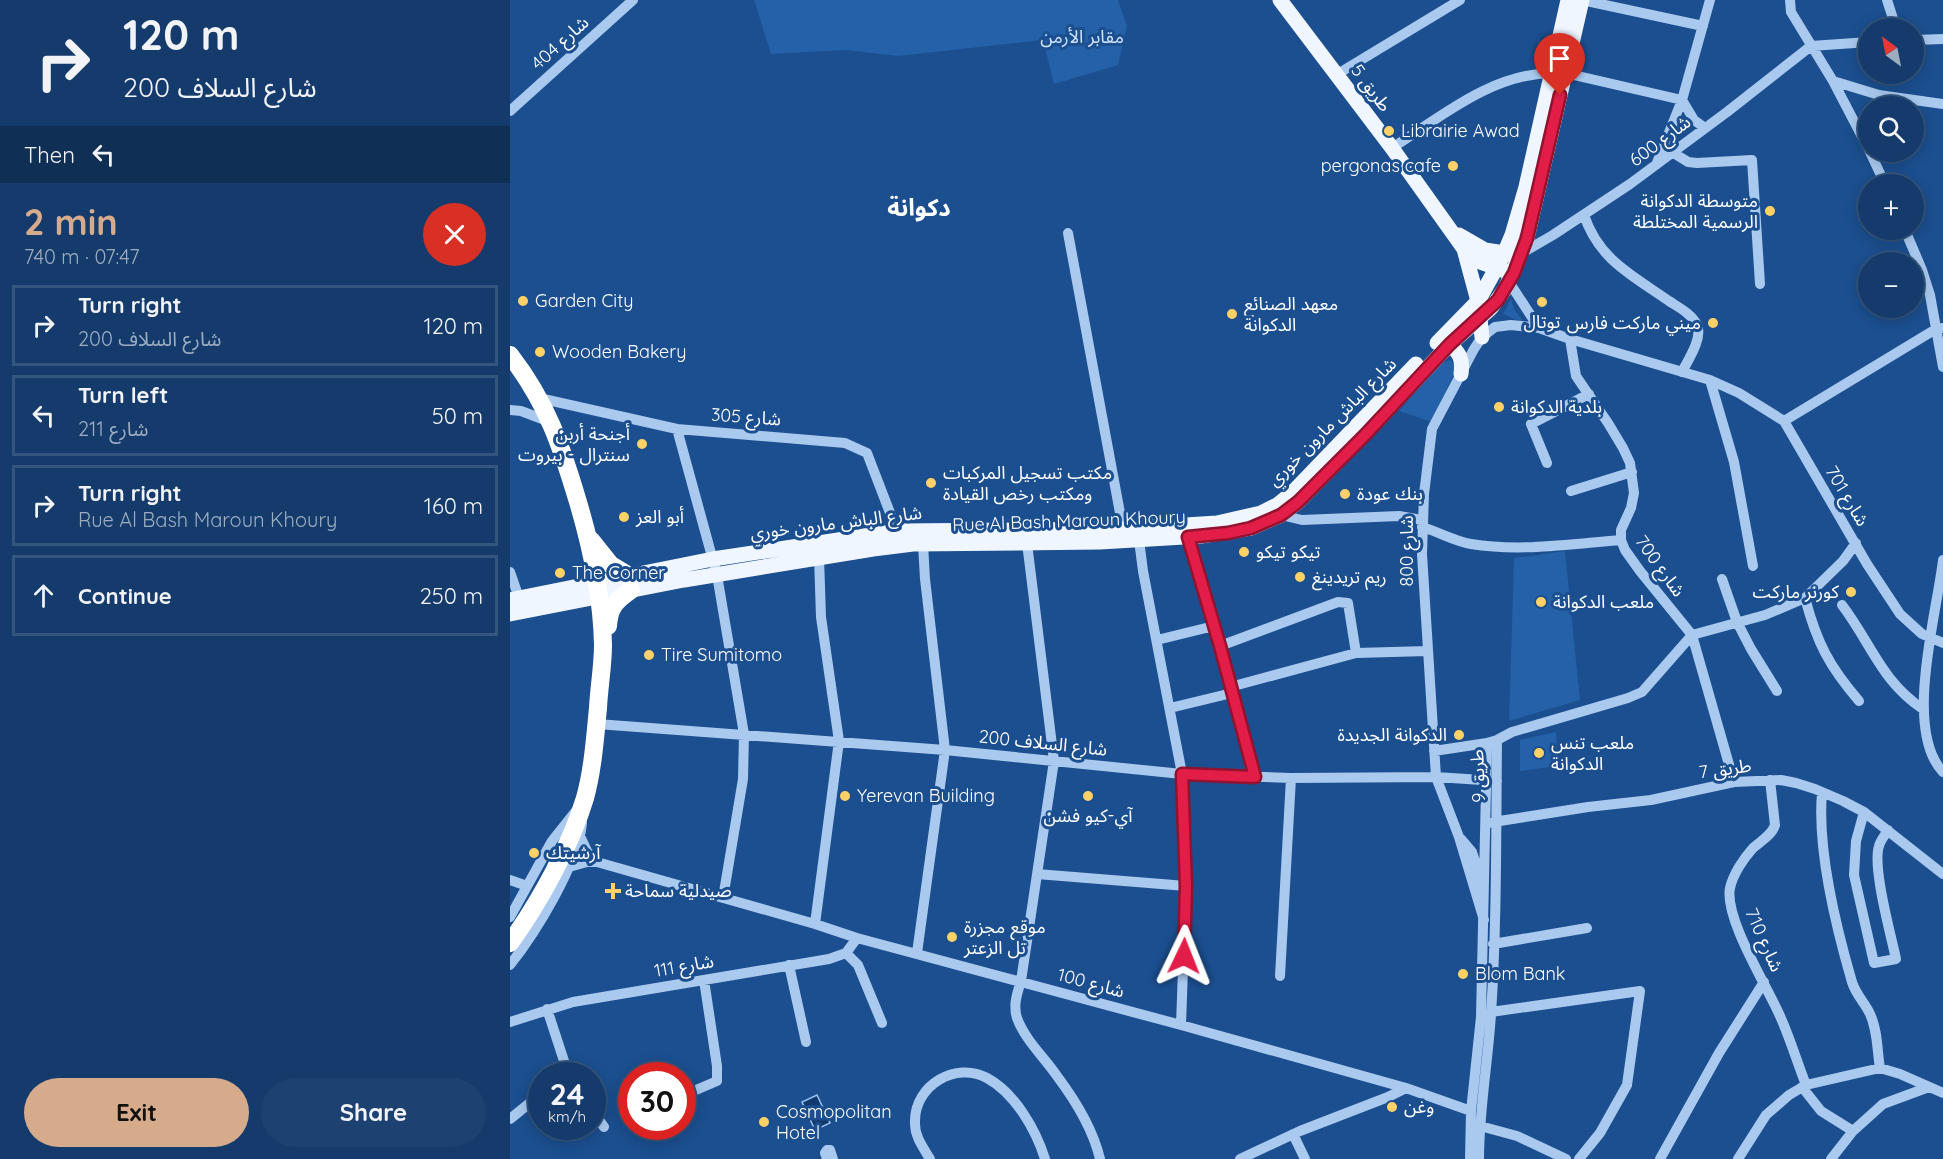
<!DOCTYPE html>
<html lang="en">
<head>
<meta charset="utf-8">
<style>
	:root { --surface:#143b6b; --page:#1d4271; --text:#f1f3f6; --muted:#9dadc1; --line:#33557e; --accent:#d6ab8b }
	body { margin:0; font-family:Quicksand,"Noto Sans Arabic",sans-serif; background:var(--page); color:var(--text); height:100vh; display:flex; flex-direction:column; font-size:22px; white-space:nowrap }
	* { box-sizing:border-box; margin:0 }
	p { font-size:20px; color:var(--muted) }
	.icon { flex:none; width:33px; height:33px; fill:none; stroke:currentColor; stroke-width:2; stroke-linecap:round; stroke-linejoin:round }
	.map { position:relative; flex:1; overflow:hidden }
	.sheet { display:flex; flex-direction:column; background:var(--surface); width:510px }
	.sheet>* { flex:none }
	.hud { background:#143b6b; color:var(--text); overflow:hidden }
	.needle { width:39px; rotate:328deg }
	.fabs { position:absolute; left:1348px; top:18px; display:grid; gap:12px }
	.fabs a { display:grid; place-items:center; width:66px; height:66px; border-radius:50%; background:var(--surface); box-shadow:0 3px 15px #0003,0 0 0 2px var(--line); font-size:30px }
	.speed { position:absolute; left:18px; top:1062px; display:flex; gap:12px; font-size:30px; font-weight:700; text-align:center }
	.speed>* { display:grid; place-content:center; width:78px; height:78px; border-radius:50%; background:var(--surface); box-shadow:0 3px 15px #0003,0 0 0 2px var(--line); line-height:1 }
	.speed small { font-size:15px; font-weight:400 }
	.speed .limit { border:9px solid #d22; background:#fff; color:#111 }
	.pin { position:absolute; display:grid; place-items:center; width:51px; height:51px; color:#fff; margin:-62px -26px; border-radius:50% 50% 50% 0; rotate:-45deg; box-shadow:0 0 6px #0007 }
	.pin .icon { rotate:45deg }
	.me { position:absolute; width:66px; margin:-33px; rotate:2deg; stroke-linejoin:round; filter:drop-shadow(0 0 4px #0008) }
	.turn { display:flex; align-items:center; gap:21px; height:126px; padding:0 24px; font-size:27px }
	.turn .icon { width:78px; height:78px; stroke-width:2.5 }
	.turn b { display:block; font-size:42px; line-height:51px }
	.then { display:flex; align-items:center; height:57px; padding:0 24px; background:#0003; gap:12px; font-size:22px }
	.round { display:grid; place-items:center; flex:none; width:63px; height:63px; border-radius:32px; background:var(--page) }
	.head { display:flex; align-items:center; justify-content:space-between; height:102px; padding:0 24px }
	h1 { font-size:36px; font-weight:700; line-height:45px; color:var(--accent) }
	.cta { display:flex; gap:12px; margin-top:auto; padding:12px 24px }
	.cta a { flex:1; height:69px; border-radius:36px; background:var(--accent); color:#111; font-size:24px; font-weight:700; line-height:69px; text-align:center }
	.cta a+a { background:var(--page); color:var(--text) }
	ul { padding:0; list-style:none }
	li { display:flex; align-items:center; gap:18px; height:81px; margin:0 12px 9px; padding:0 12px; border:3px solid var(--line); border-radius:0px }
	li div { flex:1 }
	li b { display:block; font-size:22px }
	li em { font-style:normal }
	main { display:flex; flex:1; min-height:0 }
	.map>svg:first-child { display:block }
</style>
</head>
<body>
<main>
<section class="sheet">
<div class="hud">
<div class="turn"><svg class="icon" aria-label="right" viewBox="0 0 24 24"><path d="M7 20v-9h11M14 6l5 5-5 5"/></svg><div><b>120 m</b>200 شارع السلاف</div></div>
<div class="then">Then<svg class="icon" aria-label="left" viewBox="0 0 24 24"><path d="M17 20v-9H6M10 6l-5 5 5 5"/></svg></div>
</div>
<div class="head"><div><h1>2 min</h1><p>740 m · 07:47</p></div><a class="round" style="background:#d93025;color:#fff"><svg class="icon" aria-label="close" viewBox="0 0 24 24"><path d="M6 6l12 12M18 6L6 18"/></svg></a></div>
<ul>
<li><svg class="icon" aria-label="right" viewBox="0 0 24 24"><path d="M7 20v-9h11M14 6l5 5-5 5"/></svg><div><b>Turn right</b><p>200 شارع السلاف</p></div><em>120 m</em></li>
<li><svg class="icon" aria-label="left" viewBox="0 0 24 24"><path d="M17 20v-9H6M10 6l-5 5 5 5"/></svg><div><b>Turn left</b><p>شارع 211</p></div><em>50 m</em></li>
<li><svg class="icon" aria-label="right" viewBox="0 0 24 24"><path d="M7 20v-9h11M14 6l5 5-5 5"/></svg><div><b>Turn right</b><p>Rue Al Bash Maroun Khoury</p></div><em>160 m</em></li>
<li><svg class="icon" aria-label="ahead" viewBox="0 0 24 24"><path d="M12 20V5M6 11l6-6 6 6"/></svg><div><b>Continue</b></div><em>250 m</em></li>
</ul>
<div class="cta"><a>Exit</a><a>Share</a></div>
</section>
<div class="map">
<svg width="1433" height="1159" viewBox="0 0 1433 1159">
	<rect width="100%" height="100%" fill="#1b4f8f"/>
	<path fill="#2461a8" d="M 244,0 L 608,0 L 617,26 L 608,65 L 544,84 L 533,40 L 388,56 L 335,50 L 261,54 Z
		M 1001,299 L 1004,309 L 1012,320 L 1011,322 L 993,314 Z
		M 940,360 L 944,364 L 944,373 L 922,422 L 889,411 L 929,364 Z
		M 1055,551 L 1070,700 L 999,721 L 1004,558 Z
		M 1046,732 L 1048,766 L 1010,771 L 1010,740 Z"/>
	<path fill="#123a6d" stroke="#9cc4f0" stroke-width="1.5" d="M 307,1095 L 320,1123 L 305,1130 L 292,1102 Z"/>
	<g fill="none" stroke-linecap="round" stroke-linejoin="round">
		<path stroke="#a9c9ee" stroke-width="10" d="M 1072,0 L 1193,26
			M 1280,0 L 1281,12 L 1323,81 L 1359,150
			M 1377,0 L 1386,28
			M 1404,40 L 1433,39
			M 1301,46 L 1359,42
			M 1055,73 L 1172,100
			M 826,75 L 950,0
			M 1323,81 L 1369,95 L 1433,104
			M 1172,100 L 1184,120 L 1195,128
			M 0,111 L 123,0
			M 882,148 C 932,116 981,74 1042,73
			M 1162,152 L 1178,162 L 1187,163 L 1242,160 L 1250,284
			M 1360,152 L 1375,184
			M 1146,165 L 1172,100 L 1200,0
			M 1074,215 C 1089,260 1122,275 1159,301 C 1168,307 1182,314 1187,325 C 1193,338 1178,360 1172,372
			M 1395,230 L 1412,270 L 1420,295 L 1433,367
			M 558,233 L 613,529
			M 1012,253 L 1043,235 L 1120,184 L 1217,112 L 1301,46
			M 999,282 L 1029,328
			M 1060,339 L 1066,376 L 1098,423 L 1113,448 L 1120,463 L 1124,493 L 1121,508 L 1111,530 L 1111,540 L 1115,550 L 1130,571 L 1182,635 L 1224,782
			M 1200,380 L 1224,462 L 1243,566
			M 29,398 L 167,429 L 335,443 L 357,453 L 387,531
			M 0,410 L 11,411 L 40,422
			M 1274,421 L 1426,329 L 1433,328
			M 167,429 L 207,575 L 234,734 L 233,779 L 213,898
			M 1037,463 L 1021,424 L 1079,394
			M 1061,491 L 1122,472
			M 771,515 L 792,520 L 889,516 L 912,520
			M 912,527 C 929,532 944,541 961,544 C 1010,552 1062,544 1111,540
			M 678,537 L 745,777
			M 629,540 L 633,571 L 672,774 L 676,886 L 671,1025
			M 517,543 L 544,761 L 511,981 C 507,994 503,1005 507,1018 C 515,1040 534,1057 547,1076 C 565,1100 583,1129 590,1159
			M 1433,560 C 1427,613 1393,730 1433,772
			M 0,572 L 9,598
			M 1212,579 L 1227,622 L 1241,649 L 1267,691
			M 1295,598 C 1307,643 1319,666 1349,701
			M 1332,605 C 1361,643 1371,681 1413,709
			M 647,640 L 704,626
			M 710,646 L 828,602 L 838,603 L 846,653
			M 720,687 L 846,653 L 918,651
			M 660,708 L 722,693
			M 87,724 L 435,750 L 672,774 L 781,778 L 926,777 L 987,781
			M 924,751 L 977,743
			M 1260,780 L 1265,825 C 1262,835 1251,841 1243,848 C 1234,858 1223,874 1220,888 C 1214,918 1257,986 1270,1016 C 1280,1038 1287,1062 1296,1085
			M 1312,793 C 1307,850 1326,927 1342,982 C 1346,995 1355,1003 1360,1014 C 1368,1031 1367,1051 1370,1068
			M 1354,812 L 1346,841 L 1344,875 L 1364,963 L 1386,959 C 1381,935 1362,867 1369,846 C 1370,841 1375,835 1378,830
			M 977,823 L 1078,807 L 1141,800 L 1224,782 L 1271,780 L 1286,783 L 1305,789 L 1333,801 L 1354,812 L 1433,874
			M 71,838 L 77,851 L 87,862
			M 951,839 L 962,852 L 972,883
			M 59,867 L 77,862 L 87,862 L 305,924 L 347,938 L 671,1025 L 896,1088 L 961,1111
			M 527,874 L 676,886
			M 0,880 L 17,886
			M 0,917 L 42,841 L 65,812
			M 974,920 L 949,837 L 926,777 L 912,554 L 914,494 L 922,429 L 964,349 L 972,337 L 985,327 L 1001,325 L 1029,328 L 1060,339 L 1200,380 L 1229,393 L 1274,421 L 1357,564 L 1390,614 L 1412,634 L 1433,643
			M 305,924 L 329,741 L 311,617 L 309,557
			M 983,944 L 1077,928
			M 336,953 L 348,965 L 372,1023
			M 407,953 L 435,750 L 415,579 L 413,544
			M 0,965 C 26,932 68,864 72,823
			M 279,965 L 296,1042
			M 770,976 L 781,778
			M 37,1009 L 55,1064 L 55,1070 L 53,1076
			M 981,1012 L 1130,991 L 1117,1085 L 1090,1133 L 1069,1159
			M 0,1022 L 63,1002 L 319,959 L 336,953 L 347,938
			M 1292,1087 L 1311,1111 L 1343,1131
			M 172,1096 L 207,1081 L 207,1066 L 194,980
			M 82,1110 L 94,1127
			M 0,1119 L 32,1093
			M 970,1126 L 1007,1136 L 1056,1159
			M 783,1134 L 795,1159
			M 317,1159 L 315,1153 L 317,1150 L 320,1150 L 323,1159
			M 420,1159 C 413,1147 404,1136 405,1121 C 405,1085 446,1061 477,1078 C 505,1093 526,1130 535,1159
			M 730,1159 L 790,1131 L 878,1097 L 896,1088
			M 960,1159 L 961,1111 L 971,1017 L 977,743 L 987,740 L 1002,732 L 1118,698 L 1132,692 L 1182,635 L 1255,615 L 1295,598 L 1333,561 L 1346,543
			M 969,1159 C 969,1110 978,1062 981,1014 C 987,923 986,831 987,740
			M 1150,1159 L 1209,1053 L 1254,982
			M 1228,1159 L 1256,1115 L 1279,1095 L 1296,1085 L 1370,1068 L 1390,1074 L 1433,1093
			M 1321,1159 L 1343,1131 L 1373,1104 L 1419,1087"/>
		<path stroke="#f0f6ff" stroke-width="15" d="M 770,0 L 882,148 L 954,249 L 970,262 L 995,271
			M 949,235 L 975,250 L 1001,254
			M 954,249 L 968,301 L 972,337
			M 927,343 L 968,301 L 994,254 L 1002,235 L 1016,187 L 1058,0
			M 940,344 C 950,354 953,359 951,374
			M 0,600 L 203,559 L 387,531 L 613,529 L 707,523 L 751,513 L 767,505 L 782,493 L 906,364
			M 0,614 L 174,580 L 363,549 L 403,544 L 590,542 L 691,536 L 741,528 L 771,515 L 788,502 L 854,435 L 940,344 L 981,308 L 995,289 L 1017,238 L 1072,0"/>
		<path stroke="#fff" stroke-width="18" d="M 0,355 C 37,403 51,445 68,502 C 82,549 92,596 93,645 C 93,666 89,687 88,708 C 85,738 83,769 75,798 C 61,845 29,903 0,943
			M 81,540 L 101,565 L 121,577
			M 98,626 C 99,608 105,601 121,590"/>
	</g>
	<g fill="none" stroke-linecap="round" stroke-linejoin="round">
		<defs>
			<path id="route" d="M 674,956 L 676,886 L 672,774 L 745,777 L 710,646 L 678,537 L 718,533 L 741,528 L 771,515 L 788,502 L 855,435 L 940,344 L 988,300 L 1004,273 L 1017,238 L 1050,95"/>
		</defs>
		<use href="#route" stroke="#92132f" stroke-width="15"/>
		<use href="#route" stroke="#e11d48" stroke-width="10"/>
	</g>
	<g fill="#ffd166" stroke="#1b4f8f" stroke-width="2">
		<circle cx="879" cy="131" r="6"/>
		<circle cx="943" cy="166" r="6"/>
		<circle cx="1260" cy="211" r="6"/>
		<circle cx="13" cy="301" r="6"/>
		<circle cx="1032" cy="302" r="6"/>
		<circle cx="722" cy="314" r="6"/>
		<circle cx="1203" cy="323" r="6"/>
		<circle cx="30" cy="352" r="6"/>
		<circle cx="989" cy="407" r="6"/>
		<circle cx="132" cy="444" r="6"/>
		<circle cx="421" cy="483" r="6"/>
		<circle cx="835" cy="494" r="6"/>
		<circle cx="114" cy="517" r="6"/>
		<circle cx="734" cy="552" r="6"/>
		<circle cx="50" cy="573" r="6"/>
		<circle cx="790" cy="577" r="6"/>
		<circle cx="1341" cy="592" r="6"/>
		<circle cx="1031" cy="602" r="6"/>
		<circle cx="139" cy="655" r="6"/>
		<circle cx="949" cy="735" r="6"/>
		<circle cx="1029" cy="753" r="6"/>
		<circle cx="335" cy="796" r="6"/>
		<circle cx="578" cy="796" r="6"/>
		<circle cx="24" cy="853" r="6"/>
		<path d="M100 882h6v6h6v6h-6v6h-6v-6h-6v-6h6z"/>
		<circle cx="442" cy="937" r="6"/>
		<circle cx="953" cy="974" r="6"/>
		<circle cx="882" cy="1107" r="6"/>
		<circle cx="254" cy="1122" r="6"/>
	</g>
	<g text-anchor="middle" stroke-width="6" stroke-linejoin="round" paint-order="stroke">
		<g font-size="18" fill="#cfe3fa" stroke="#1b4f8f">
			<text x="572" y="43">مقابر الأرمن</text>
		</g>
		<g font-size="18" fill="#fff" stroke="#1b4f8f">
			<text transform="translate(50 43) rotate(-42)" y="6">شارع 404</text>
			<text transform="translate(861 88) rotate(53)" y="6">طريق 5</text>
			<text transform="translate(1150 141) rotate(-37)" y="6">شارع 600</text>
			<text transform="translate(236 417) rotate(4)" y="6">شارع 305</text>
			<text transform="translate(822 422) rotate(-45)" y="6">شارع الباش مارون خوري</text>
			<text transform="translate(1337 496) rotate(59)" y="6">شارع 701</text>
			<text transform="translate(559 521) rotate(-2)" y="6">Rue Al Bash Maroun Khoury</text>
			<text transform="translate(326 523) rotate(-7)" y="6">شارع الباش مارون خوري</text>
			<text transform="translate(897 551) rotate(-90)" y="6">800 شارع</text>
			<text transform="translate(1150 566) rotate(54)" y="6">شارع 700</text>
			<text transform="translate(533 743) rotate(6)" y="6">200 شارع السلاف</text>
			<text transform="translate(1215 769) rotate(-8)" y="6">7 طريق</text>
			<text transform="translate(968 776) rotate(-92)" y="6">9 طريق</text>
			<text transform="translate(1254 940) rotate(66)" y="6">شارع 710</text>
			<text transform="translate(174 966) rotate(-10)" y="6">شارع 111</text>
			<text transform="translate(581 983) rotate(15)" y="6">شارع 100</text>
		</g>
		<g font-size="18" fill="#fff" stroke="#1b4f8f" text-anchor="start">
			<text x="891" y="137">Librairie Awad</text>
			<text x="931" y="172" text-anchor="end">pergonas cafe</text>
			<text x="1248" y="207" text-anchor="end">متوسطة الدكوانة<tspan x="1248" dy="21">الرسمية المختلطة</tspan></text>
			<text x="25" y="307">Garden City</text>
			<text x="734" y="310">معهد الصنائع<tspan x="734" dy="21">الدكوانة</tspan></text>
			<text x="1032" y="328" text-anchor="middle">توتال</text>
			<text x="1191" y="329" text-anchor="end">ميني ماركت فارس</text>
			<text x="42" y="358">Wooden Bakery</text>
			<text x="1001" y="413">بلدية الدكوانة</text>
			<text x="120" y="440" text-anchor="end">أجنحة أربن<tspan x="120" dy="21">سنترال - بيروت</tspan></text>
			<text x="433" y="479">مكتب تسجيل المركبات<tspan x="433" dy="21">ومكتب رخص القيادة</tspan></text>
			<text x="847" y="500">بنك عودة</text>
			<text x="126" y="523">أبو العز</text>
			<text x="746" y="558">تيكو تيكو</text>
			<text x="62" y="579">The Corner</text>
			<text x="802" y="583">ريم تريدينغ</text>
			<text x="1329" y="598" text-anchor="end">كورنر ماركت</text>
			<text x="1043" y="608">ملعب الدكوانة</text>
			<text x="151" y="661">Tire Sumitomo</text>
			<text x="937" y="741" text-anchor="end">الدكوانة الجديدة</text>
			<text x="1041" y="749">ملعب تنس<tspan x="1041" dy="21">الدكوانة</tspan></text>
			<text x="347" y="802">Yerevan Building</text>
			<text x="578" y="822" text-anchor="middle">آي-كيو فشن</text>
			<text x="36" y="859">آرشيتك</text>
			<text x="115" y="897">صيدلية سماحة</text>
			<text x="454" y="933">موقع مجزرة<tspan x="454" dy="21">تل الزعتر</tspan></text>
			<text x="965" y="980">Blom Bank</text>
			<text x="894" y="1113">وغن</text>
			<text x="266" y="1118">Cosmopolitan<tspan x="266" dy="21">Hotel</tspan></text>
		</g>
		<g font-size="24" font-weight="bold" fill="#fff" stroke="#1b4f8f">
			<text x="409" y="216">دكوانة</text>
		</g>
	</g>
</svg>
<div class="fabs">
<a><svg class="needle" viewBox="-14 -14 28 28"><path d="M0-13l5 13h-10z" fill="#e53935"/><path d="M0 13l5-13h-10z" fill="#9dadc1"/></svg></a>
<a><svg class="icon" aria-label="search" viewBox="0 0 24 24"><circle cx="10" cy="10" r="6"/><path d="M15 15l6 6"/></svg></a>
<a>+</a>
<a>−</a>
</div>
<div class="speed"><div>24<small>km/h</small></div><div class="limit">30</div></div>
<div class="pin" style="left:1050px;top:95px;background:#d93025"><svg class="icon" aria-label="arrive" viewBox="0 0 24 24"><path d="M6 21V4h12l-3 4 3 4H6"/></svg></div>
<svg class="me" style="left:674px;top:956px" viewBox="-20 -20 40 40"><path d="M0-17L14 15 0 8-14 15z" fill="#e11d48" stroke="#fff" stroke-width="4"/></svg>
</div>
</main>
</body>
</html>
